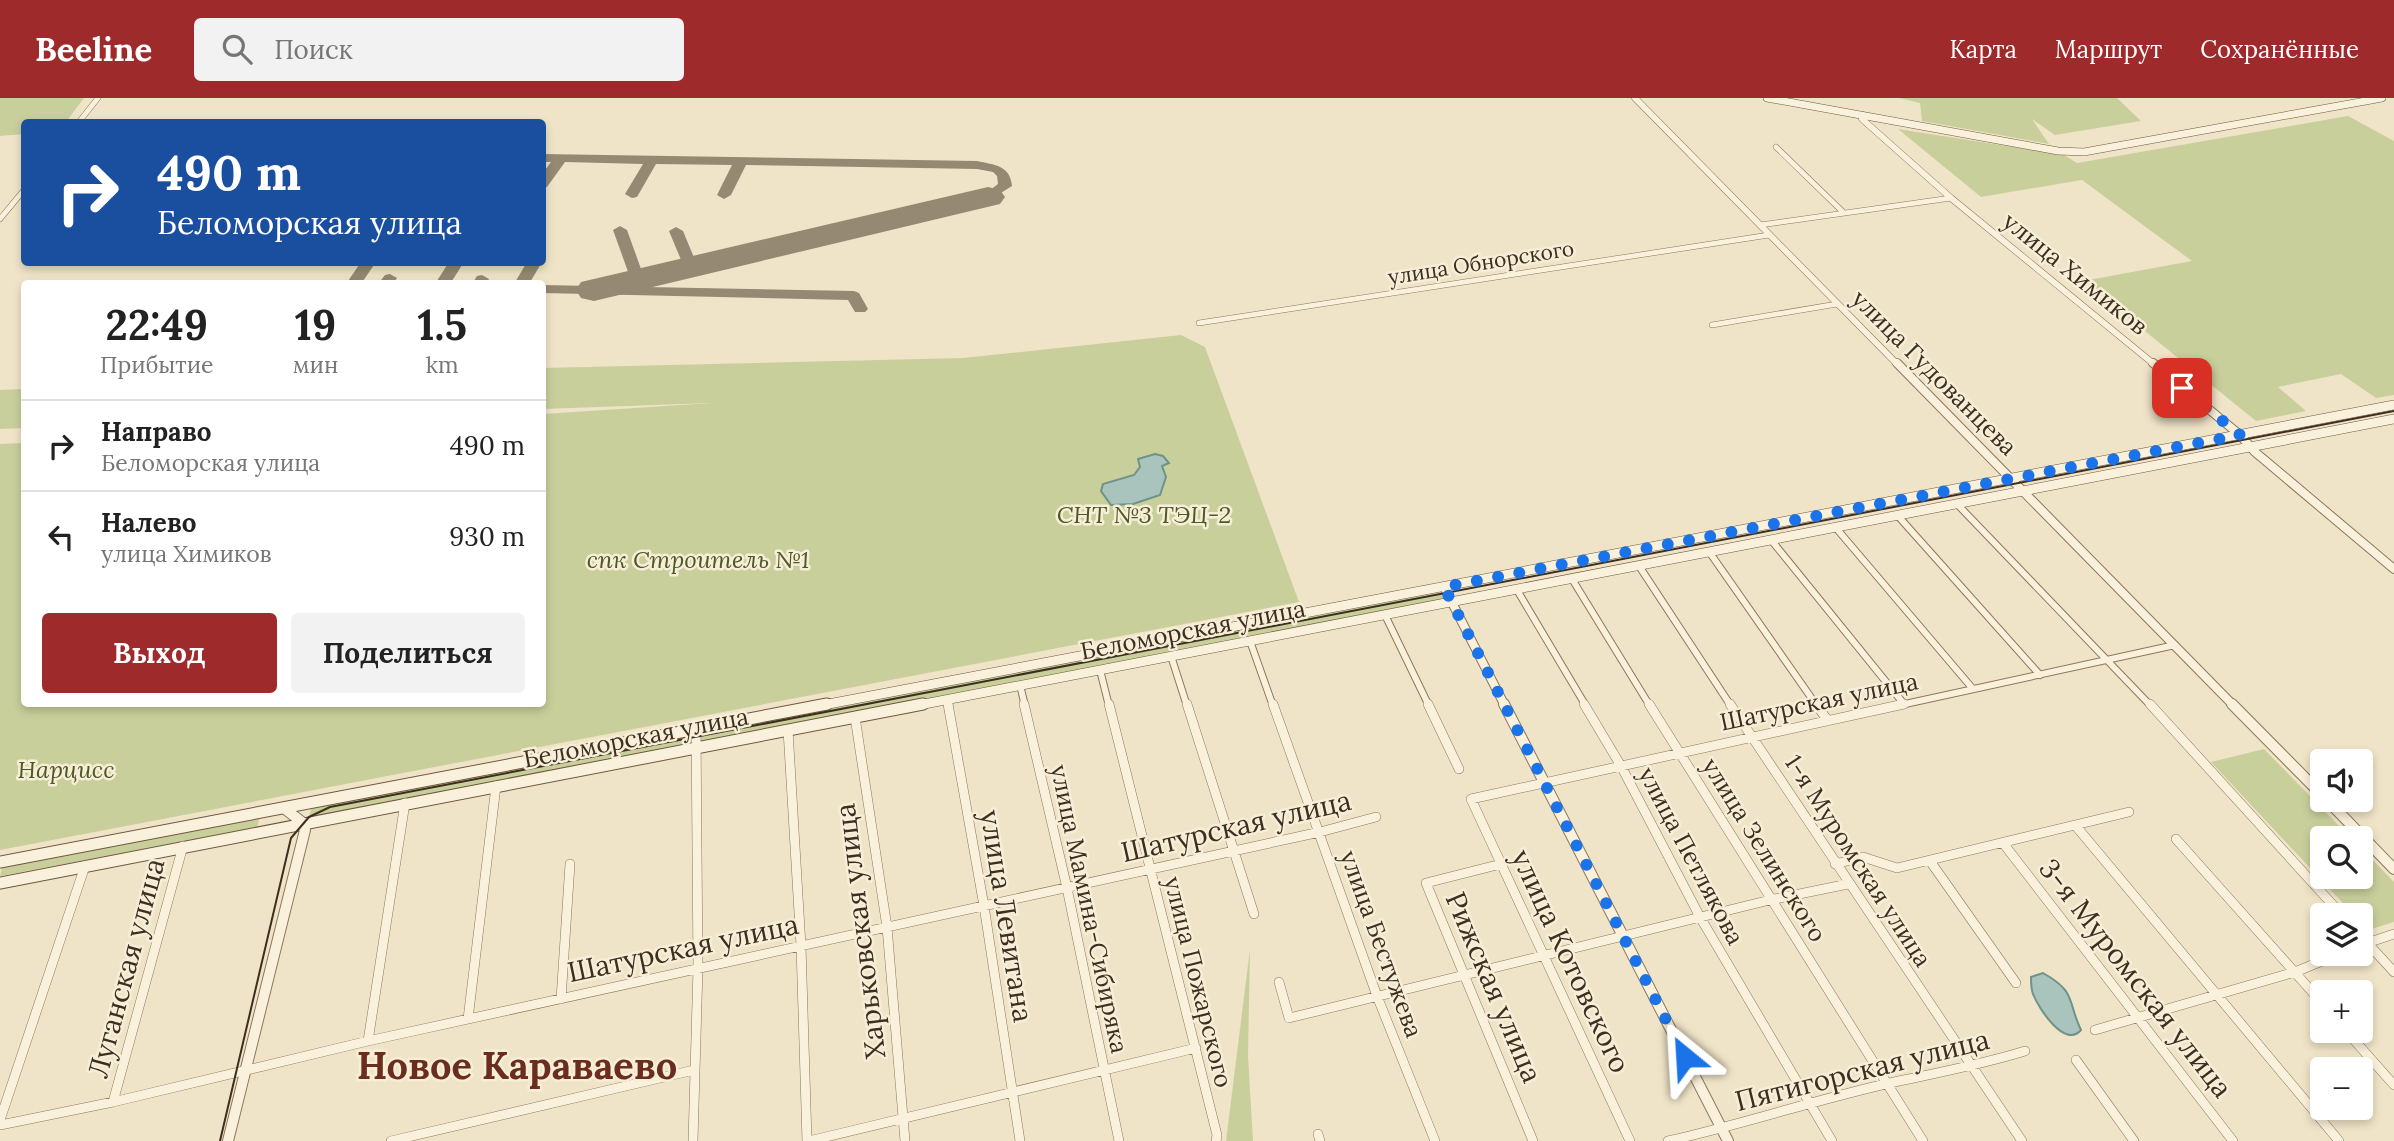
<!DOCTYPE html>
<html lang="ru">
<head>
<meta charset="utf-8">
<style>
	:root { --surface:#fff; --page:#f2f2f2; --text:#222; --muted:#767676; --line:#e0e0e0; --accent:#9e2a2b }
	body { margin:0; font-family:Lora,serif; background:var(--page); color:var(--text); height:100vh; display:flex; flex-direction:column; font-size:26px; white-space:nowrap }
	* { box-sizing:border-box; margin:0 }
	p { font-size:23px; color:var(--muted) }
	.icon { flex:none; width:38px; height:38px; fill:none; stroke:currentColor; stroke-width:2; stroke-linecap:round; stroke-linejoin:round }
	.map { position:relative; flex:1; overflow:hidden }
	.side { position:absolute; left:21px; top:182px; width:525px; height:427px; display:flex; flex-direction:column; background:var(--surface); border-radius:7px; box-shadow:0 4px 10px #0003 }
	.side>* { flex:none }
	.guide { position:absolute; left:21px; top:21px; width:525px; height:147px; border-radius:7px; box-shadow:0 4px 10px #0003; background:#1a4fa0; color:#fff; overflow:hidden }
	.controls { position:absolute; left:2310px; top:651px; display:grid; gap:14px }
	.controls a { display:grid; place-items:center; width:63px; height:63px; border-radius:7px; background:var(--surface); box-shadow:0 4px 10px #0003; font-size:35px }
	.pin { position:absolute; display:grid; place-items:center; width:60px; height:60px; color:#fff; margin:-30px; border-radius:14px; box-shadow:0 4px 10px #0006 }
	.me { position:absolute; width:77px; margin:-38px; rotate:333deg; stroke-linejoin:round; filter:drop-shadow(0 0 5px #0008) }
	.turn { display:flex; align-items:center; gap:24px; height:147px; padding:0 21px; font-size:32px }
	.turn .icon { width:91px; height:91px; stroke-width:2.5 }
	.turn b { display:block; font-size:49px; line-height:60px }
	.eta { display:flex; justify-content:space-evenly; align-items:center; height:119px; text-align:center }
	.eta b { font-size:42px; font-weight:700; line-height:49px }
	.primary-button { display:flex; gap:14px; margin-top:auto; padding:14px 21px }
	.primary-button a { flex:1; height:80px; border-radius:7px; background:var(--accent); color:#fff; font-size:28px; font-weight:700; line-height:80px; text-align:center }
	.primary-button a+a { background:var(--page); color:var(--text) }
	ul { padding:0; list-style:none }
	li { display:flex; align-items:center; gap:21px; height:91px; padding:0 21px; border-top:2px solid var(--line) }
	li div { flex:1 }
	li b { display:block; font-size:26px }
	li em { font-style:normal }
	header { display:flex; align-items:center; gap:42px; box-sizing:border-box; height:98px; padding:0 35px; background:var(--accent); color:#fff }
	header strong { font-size:33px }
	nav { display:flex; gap:38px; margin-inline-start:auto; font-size:24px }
	.search { width:490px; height:63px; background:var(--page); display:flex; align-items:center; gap:18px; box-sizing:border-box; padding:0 24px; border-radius:7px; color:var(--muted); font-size:26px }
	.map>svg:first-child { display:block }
</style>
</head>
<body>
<header>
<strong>Beeline</strong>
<div class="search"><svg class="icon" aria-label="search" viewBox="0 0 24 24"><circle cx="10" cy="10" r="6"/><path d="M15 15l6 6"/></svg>Поиск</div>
<nav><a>Карта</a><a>Маршрут</a><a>Сохранённые</a></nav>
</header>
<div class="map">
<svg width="2394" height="1043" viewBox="0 0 2394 1043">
	<rect width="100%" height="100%" fill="#f0e4c8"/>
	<path fill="#c9cf9b" d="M 0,0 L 84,0 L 66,24 L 24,24 L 24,36 L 0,38 Z
		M 1899,0 L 2117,0 L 2141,23 L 2055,37 L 2032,21 L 2049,46 L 1922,23 L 1920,5 Z
		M 2348,18 L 2394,43 L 2394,297 L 2376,300 L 2341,276 L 2278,289 L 2306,313 L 2256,323 L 2083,183 L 2192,163 L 2082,82 L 1981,99 L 1898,31 L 2064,57 L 2077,65 Z
		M 1181,237 L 1205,249 L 1299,504 L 0,752 L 0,346 L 24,345 L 24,606 L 542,606 L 543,316 L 711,305 L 543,311 L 543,270 L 963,260 Z
		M 24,291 L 24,330 L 0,331 L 0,292 Z
		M 1442,494 L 1448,503 L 701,646 L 701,634 Z
		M 693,636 L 693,647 L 309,719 L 312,707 Z
		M 2264,651 L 2351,740 L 2322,740 L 2322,779 L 2361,779 L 2361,750 L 2394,784 L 2394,824 L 2368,832 L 2361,824 L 2361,817 L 2354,817 L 2211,664 Z
		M 260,718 L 257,730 L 0,778 L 2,770 Z
		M 1250,851 L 1248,958 L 1253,1043 L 1226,1043 Z"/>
	<path fill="#a9c4bc" stroke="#6f938a" stroke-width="2" d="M 1155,356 L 1163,358 L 1169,365 L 1162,368 L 1166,379 L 1160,397 L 1133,406 L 1111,407 L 1101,393 L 1103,386 L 1134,377 L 1140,369 L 1138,361 Z
		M 2043,875 C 2077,894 2067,903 2081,932 C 2065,951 2039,911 2033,896 C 2031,891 2031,885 2031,879 Z"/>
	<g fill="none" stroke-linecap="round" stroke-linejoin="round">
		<path fill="#968974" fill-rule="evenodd" d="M 542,56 L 977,63 C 995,67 1010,67 1012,88 L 988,103 L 981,99 L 998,86 L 997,78 L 993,74 L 977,71 L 746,67 L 731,97 L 724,101 L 717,97 L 732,67 L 656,66 L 637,99 L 632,100 L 625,96 L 643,66 L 565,64 L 547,89 L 542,90 L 542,76 L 551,64 L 542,64 Z
			M 620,128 L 627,132 L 645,182 L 643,185 L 633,185 L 631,182 L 613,132 Z
			M 676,129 L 683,133 L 698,169 L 696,172 L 691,173 L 684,169 L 669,133 Z
			M 361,164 L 376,164 L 361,186 L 346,186 Z
			M 449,164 L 464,164 L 450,186 L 435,186 Z
			M 527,164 L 542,164 L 529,186 L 514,186 Z
			M 390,176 L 397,180 L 393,186 L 378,186 L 385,177 Z
			M 482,177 L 489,181 L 487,186 L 472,186 L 477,178 Z
			M 542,187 L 854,193 L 859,195 L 868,211 L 865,214 L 855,214 L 848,202 L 542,195 Z"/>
		<path fill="#968974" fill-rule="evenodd" d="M 988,89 L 1000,92 L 1005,99 L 1000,106 L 594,203 L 581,200 L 576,192 L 581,184 Z"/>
		<defs>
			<path id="minor-far2" d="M 79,24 L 98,0
				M 1776,49 L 1844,115
				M 0,121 L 24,92
				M 1760,127 L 1951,100
				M 1199,225 L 1769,137
				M 1712,227 L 1837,206"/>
			<path id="minor-far1" d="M 1958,407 L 2151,608
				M 1898,418 L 2040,577
				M 1836,430 L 1973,591
				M 1772,443 L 1904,606
				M 1710,455 L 1817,608
				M 1639,468 L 1731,608
				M 1572,481 L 1650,608
				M 1517,492 L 1586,608
				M 1385,517 L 1429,608
				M 1250,543 L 1273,608
				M 1171,558 L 1187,608
				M 1100,572 L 1109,608
				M 1020,587 L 1025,608
				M 947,601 L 948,608
				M 1896,608 L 2175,547"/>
			<path id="minor" d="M 948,606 L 984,808 L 1020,1043
				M 1024,606 L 1067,790 L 1119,1043
				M 1109,606 L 1217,1037 L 1216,1043
				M 1187,606 L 1254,816
				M 1273,606 L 1377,898 L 1435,1043
				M 1428,606 L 1459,671
				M 1584,606 L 1621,668 L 1700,819 L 1832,1043
				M 1649,606 L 1923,1043
				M 1730,606 L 2022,1043
				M 1816,606 L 1828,623
				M 2150,606 L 2342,817
				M 855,619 L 887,829 L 905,1043
				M 788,632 L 801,848 L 807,1043
				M 2075,727 L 2339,1043
				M 2176,741 L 2322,905
				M 2003,745 L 2233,1043
				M 1930,763 L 2016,885
				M 1501,766 L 1426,785 L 1533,1043
				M 1835,766 L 1863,759 L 1897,770 L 2129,714
				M 2361,838 L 2394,874
				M 2361,847 L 2394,836
				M 1279,884 L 1289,920 L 1770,802 L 1848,786
				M 561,901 L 570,766
				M 468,921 L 496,688
				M 2095,932 L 2295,874 L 2339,856
				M 2346,933 L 2394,987
				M 368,943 L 405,705
				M 2076,962 L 2134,1043
				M 113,1004 L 183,748
				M 0,1022 L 85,768
				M 0,1027 L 113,1004 L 368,943 L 1320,734 L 1376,719
				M 1318,1036 L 1320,1043
				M 391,1043 L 694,972
				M 693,1043 L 698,870 L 696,632
				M 809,1043 L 1196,950
				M 1630,1043 L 1471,701 L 1904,606
				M 1668,1043 C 1743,1026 1815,1002 1890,985 C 1936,975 1980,967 2025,953"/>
			<path id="tertiary-far2" d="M 1635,0 L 1898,267
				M 1862,17 L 1862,21 L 1951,100 L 2155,267"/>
			<path id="tertiary-far1" d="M 1897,265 L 2234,608
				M 2153,265 L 2240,337 L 2255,354 L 2394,471
				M 1444,489 L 1505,608"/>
			<path id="tertiary" d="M 1504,606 L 1728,1043
				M 2232,606 L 2322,697
				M 2327,702 L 2394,771
				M 228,1043 L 305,732 L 303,725 L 284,710"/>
			<path id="secondary-far2" d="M 1767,0 L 2058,53 L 2084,54 L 2382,0"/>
			<path id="secondary-far1" d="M 818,608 L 2394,307
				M 914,608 L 2394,321"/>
			<path id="secondary" d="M 0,764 L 827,606
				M 0,785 L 923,606"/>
		</defs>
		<use href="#minor-far2" stroke="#8d765c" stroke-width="6"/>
		<use href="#minor-far1" stroke="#8d765c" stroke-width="8"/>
		<use href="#minor" stroke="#8d765c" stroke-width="10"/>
		<use href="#tertiary-far2" stroke="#8d765c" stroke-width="7"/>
		<use href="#tertiary-far1" stroke="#8d765c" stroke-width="10"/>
		<use href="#tertiary" stroke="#8d765c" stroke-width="12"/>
		<use href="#secondary-far2" stroke="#6f573f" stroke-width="8"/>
		<use href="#secondary-far1" stroke="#6f573f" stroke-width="10"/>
		<use href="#secondary" stroke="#6f573f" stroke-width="13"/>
		<use href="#minor-far2" stroke="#faf1dc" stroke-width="5"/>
		<use href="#minor-far1" stroke="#faf1dc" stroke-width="6"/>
		<use href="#minor" stroke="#faf1dc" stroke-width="9"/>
		<use href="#tertiary-far2" stroke="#faf1dc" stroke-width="6"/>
		<use href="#tertiary-far1" stroke="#faf1dc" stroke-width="8"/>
		<use href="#tertiary" stroke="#faf1dc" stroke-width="10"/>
		<use href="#secondary-far2" stroke="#faf1dc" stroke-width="7"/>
		<use href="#secondary-far1" stroke="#faf1dc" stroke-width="9"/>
		<use href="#secondary" stroke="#faf1dc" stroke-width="11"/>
		<path stroke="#3d2e20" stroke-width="2" d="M 220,1043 L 291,740 L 309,719 L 330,709 L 2394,313"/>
	</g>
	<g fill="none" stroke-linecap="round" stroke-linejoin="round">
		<path stroke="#1a73e8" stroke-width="12" stroke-dasharray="0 21.6" d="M 1685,959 L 1444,489 L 2240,337 L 2182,290"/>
	</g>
	<g text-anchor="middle" stroke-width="5" stroke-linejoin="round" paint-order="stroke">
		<g font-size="21" fill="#3d2e20" stroke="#f7eed8">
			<text transform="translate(1481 165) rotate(-9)" y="7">улица Обнорского</text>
		</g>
		<g font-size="24" fill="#3d2e20" stroke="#f7eed8">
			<text transform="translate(2075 176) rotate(39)" y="8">улица Химиков</text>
			<text transform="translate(1934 275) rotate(45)" y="8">улица Гудованцева</text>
			<text transform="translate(1193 532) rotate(-11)" y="8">Беломорская улица</text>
			<text transform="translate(1819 604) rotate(-12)" y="8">Шатурская улица</text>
			<text transform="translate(636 640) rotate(-11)" y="8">Беломорская улица</text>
			<text transform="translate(1764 752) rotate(58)" y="8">улица Зелинского</text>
			<text transform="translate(1691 758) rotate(62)" y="8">улица Петлякова</text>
			<text transform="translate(1858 763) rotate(57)" y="8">1-я Муромская улица</text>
			<text transform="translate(1089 811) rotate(78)" y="8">улица Мамина-Сибиряка</text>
			<text transform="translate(1381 846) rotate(70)" y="8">улица Бестужева</text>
			<text transform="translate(1198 884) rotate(76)" y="8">улица Пожарского</text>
		</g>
		<g font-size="24" font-style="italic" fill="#4d5a26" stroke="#f7eed8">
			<text x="1144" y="425">СНТ №3 ТЭЦ-2</text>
			<text x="698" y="470">спк Строитель №1</text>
			<text x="66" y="680">Нарцисс</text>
		</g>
		<g font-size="28" fill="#3d2e20" stroke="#f7eed8">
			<text transform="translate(1236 728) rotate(-13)" y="10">Шатурская улица</text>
			<text transform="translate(1007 818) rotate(81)" y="10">улица Левитана</text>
			<text transform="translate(860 833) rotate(-97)" y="10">Харьковская улица</text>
			<text transform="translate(683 850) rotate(-12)" y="10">Шатурская улица</text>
			<text transform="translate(1571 863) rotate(65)" y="10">улица Котовского</text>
			<text transform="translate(126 870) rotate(-75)" y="10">Луганская улица</text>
			<text transform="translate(2136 880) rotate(52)" y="10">3-я Муромская улица</text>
			<text transform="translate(1494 889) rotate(67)" y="10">Рижская улица</text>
			<text transform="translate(1862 972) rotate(-14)" y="10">Пятигорская улица</text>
		</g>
		<g font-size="38" font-weight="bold" fill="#6b2e1e" stroke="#f7eed8">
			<text x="517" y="981">Новое Караваево</text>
		</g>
	</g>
</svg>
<div class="controls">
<a><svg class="icon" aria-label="sound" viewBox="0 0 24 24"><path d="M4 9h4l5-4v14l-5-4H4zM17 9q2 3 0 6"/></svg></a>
<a><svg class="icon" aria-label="search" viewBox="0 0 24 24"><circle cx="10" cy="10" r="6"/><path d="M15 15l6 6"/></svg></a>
<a><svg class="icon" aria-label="layers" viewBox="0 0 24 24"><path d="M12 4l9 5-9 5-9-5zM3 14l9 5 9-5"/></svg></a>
<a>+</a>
<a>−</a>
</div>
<div class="pin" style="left:2182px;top:290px;background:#d93025"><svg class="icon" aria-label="arrive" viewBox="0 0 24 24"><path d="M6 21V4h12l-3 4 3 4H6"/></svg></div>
<svg class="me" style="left:1685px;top:959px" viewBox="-20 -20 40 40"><path d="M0-17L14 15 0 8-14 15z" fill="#1a73e8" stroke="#fff" stroke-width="4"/></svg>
<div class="guide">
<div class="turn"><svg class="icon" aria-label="right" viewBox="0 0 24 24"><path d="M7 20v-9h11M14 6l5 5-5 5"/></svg><div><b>490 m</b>Беломорская улица</div></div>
</div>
<section class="side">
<div class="eta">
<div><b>22:49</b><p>Прибытие</p></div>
<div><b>19</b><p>мин</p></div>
<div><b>1.5</b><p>km</p></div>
</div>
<ul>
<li><svg class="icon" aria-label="right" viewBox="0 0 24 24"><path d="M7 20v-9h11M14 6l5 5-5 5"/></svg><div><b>Направо</b><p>Беломорская улица</p></div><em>490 m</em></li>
<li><svg class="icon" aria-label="left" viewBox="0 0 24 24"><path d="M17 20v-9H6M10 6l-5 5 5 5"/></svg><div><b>Налево</b><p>улица Химиков</p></div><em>930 m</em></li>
</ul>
<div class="primary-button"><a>Выход</a><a>Поделиться</a></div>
</section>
</div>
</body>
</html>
